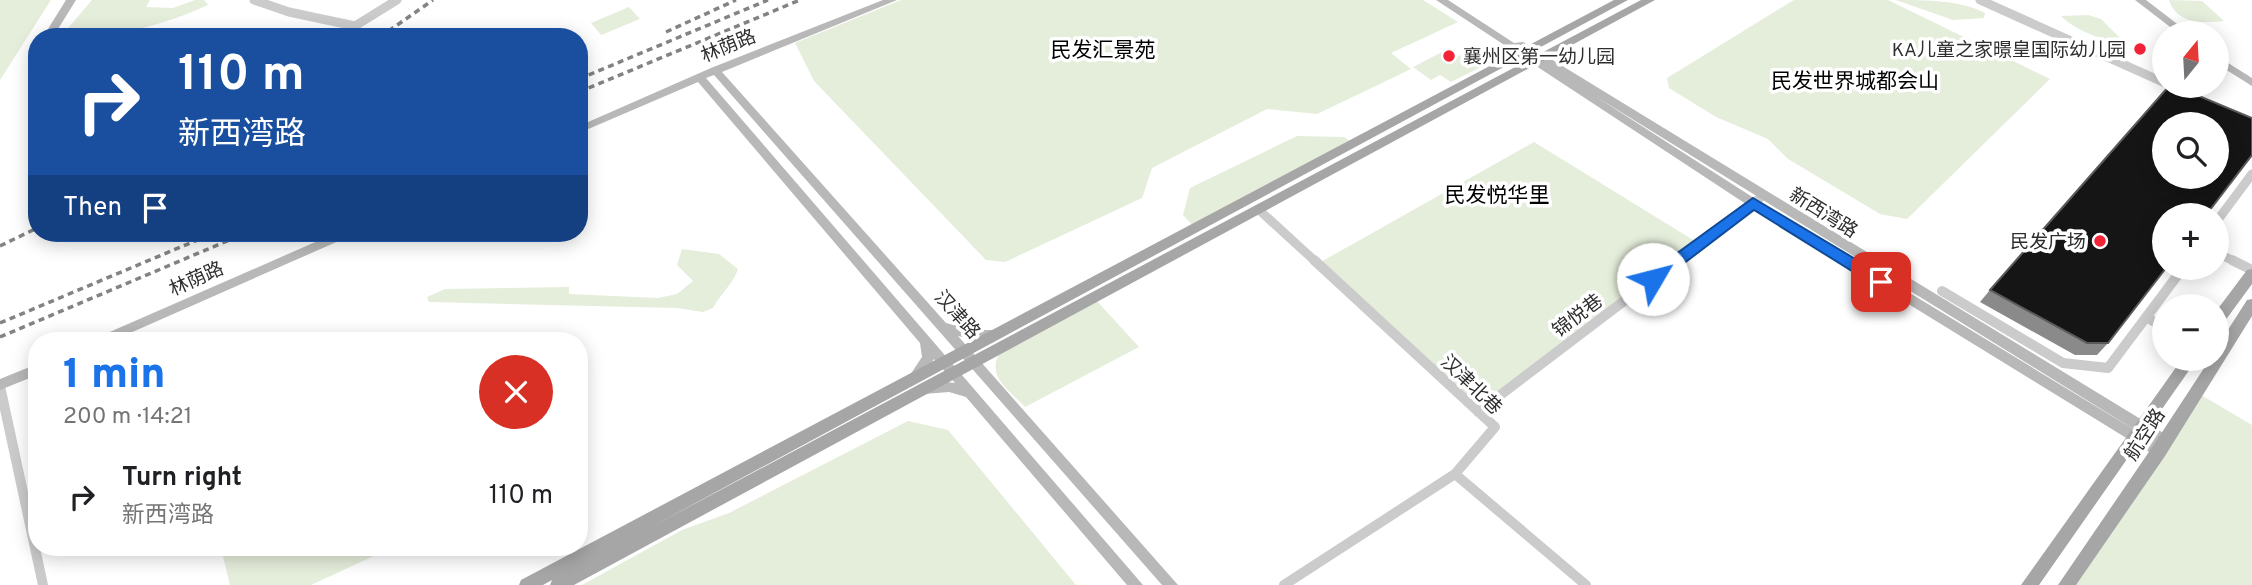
<!DOCTYPE html>
<html lang="en">
<head>
<meta charset="utf-8">
<style>
	:root { --surface:#fff; --page:#f2f2f2; --text:#202124; --muted:#757577; --accent:#1a73e8 }
	body { margin:0; font-family:Overpass,"Noto Sans SC",sans-serif; background:var(--page); color:var(--text); height:100vh; display:flex; flex-direction:column; font-size:26px; white-space:nowrap }
	* { box-sizing:border-box; margin:0 }
	p { font-size:23px; color:var(--muted) }
	.icon { flex:none; width:38px; height:38px; fill:none; stroke:currentColor; stroke-width:2; stroke-linecap:round; stroke-linejoin:round }
	.map { position:relative; flex:1; overflow:hidden }
	.details { position:absolute; left:28px; top:332px; width:560px; height:224px; display:flex; flex-direction:column; background:var(--surface); border-radius:28px; box-shadow:0 4px 18px #0003 }
	.details>* { flex:none }
	.hud { position:absolute; left:28px; top:28px; width:560px; height:214px; border-radius:28px; box-shadow:0 4px 18px #0003; background:#1a4fa0; color:#fff; overflow:hidden }
	.needle { width:46px; rotate:18deg }
	.buttons { position:absolute; left:2152px; top:21px; display:grid; gap:14px }
	.buttons a { display:grid; place-items:center; width:77px; height:77px; border-radius:50%; background:var(--surface); box-shadow:0 4px 18px #0003; font-size:35px }
	.pin { position:absolute; display:grid; place-items:center; width:60px; height:60px; color:#fff; margin:-30px; border-radius:14px; box-shadow:0 4px 10px #0006 }
	.me { position:absolute; width:77px; margin:-38px; rotate:53deg; stroke-linejoin:round; filter:drop-shadow(0 0 5px #0008) }
	.turn { display:flex; align-items:center; gap:24px; height:147px; padding:0 35px; font-size:32px }
	.turn .icon { width:91px; height:91px; stroke-width:2.5 }
	.turn b { display:block; font-size:49px; line-height:60px }
	.then { display:flex; align-items:center; height:66px; padding:0 35px; background:#0003; gap:14px; font-size:26px }
	.round { display:grid; place-items:center; flex:none; width:74px; height:74px; border-radius:37px; background:var(--page) }
	.overview { display:flex; align-items:center; justify-content:space-between; height:119px; padding:0 35px }
	h1 { font-size:42px; font-weight:800; line-height:52px; color:var(--accent) }
	ul { padding:0; list-style:none }
	li { display:flex; align-items:center; gap:21px; height:91px; padding:0 35px }
	li div { flex:1 }
	li b { display:block; font-size:26px }
	li em { font-style:normal }
	.map>svg:first-child { display:block }
</style>
</head>
<body>
<div class="map">
<svg width="2252" height="585" viewBox="0 0 2252 585">
	<rect width="100%" height="100%" fill="#fff"/>
	<path fill="#e5eddb" d="M 0,0 L 51,0 L 0,80 Z
		M 92,0 L 150,0 L 146,7 L 173,8 L 195,0 L 204,0 L 208,5 C 162,26 117,37 66,37 L 63,34 Z
		M 901,0 L 1423,0 L 1458,22 L 1391,53 L 1411,69 L 1317,114 L 1267,109 L 1152,168 L 1142,198 L 1005,262 L 986,260 L 814,81 L 795,43 Z
		M 1794,0 L 1888,0 L 2050,79 L 1907,219 L 1880,214 L 1788,159 L 1768,139 L 1716,117 L 1669,88 L 1667,78 Z
		M 1896,0 C 1925,0 1961,0 1985,13 L 1984,18 L 1953,20 Z
		M 2169,0 L 2202,1 L 2224,21 C 2204,23 2177,25 2169,0 Z
		M 629,7 L 640,19 L 601,35 L 591,23 Z
		M 2088,15 L 2101,19 L 2120,38 C 2104,44 2073,28 2061,16 Z
		M 1480,46 L 1483,48 L 1481,67 L 1451,82 L 1440,75 L 1431,80 L 1413,67 L 1444,51 L 1455,58 Z
		M 1297,136 L 1344,137 L 1353,143 L 1195,228 L 1183,215 L 1190,188 Z
		M 1534,142 L 1698,243 L 1479,407 L 1319,263 Z
		M 682,249 L 719,254 L 738,269 C 734,283 720,294 713,308 L 703,312 L 677,308 L 429,302 L 427,297 L 445,289 L 569,287 L 569,294 L 658,298 L 677,294 L 693,281 L 677,265 Z
		M 1096,300 L 1139,347 L 1025,407 C 1007,388 984,375 1002,349 Z
		M 2196,392 L 2252,425 L 2252,585 L 2064,585 Z
		M 908,421 L 948,430 L 1076,585 L 582,585 L 682,530 L 729,513 Z
		M 221,548 L 391,548 L 311,585 L 230,585 Z"/>
	<g fill="none" stroke-linecap="round" stroke-linejoin="round">
		<path stroke="#cbcbcb" stroke-width="9" d="M 254,0 L 289,12 L 355,26 L 397,0
			M 1980,0 L 2165,83
			M 1258,209 L 1316,262
			M 2217,221 L 2252,174
			M 2217,253 L 2236,262
			M 1675,262 L 1764,195"/>
		<path stroke="#cbcbcb" stroke-width="10" d="M 1314,260 L 1495,427 L 1455,474 L 1586,585
			M 2232,260 L 2252,270
			M 1942,291 L 2063,363 L 2108,368 L 2183,268
			M 2146,317 L 2165,328
			M 0,386 L 43,585
			M 1478,412 L 1678,260
			M 1284,585 L 1455,474"/>
		<path fill="#b8b8b8" fill-rule="evenodd" d="M 66,0 L 76,0 L 53,37 L 43,37 Z
			M 883,0 L 897,0 L 722,72 L 946,323 L 972,330 L 1002,330 L 1004,333 L 1002,336 C 987,340 973,340 958,336 L 1178,585 L 1162,585 L 714,75 L 706,78 L 1143,585 L 1127,585 L 966,397 L 949,392 L 924,394 L 919,393 L 917,389 L 919,385 C 930,382 944,381 955,383 L 934,359 L 920,382 L 910,382 L 908,378 L 922,357 L 920,343 L 698,82 L 579,133 L 579,126 L 711,68 Z
			M 1436,0 L 1448,0 L 1514,43 L 1523,42 L 2170,437 L 2172,441 L 2170,445 L 2165,447 L 2161,445 L 2166,451 L 2164,455 L 2159,457 L 2154,455 L 1749,206 ZM 1595,96 L 2148,438 L 1757,200 Z
			M 2135,0 L 2146,0 L 2189,33 L 2178,33 Z
			M 2217,56 L 2252,78 L 2252,86 L 2217,64 Z
			M 336,233 L 352,233 L 350,236 L 112,341 L 94,341 L 96,338 Z
			M 37,364 L 37,375 L 0,390 L 0,379 Z"/>
		<path fill="#a6a6a6" fill-rule="evenodd" d="M 1614,0 L 1628,0 L 651,527 L 1641,0 L 1655,0 L 574,585 L 550,585 L 552,580 L 543,585 L 519,585 L 521,580 Z
			M 2252,269 L 2252,284 L 2222,325 L 2217,326 L 2217,310 L 2247,270 Z
			M 2252,299 L 2252,316 L 2165,456 L 2076,585 L 2058,585 L 2153,446 L 2210,359 L 2217,359 L 2217,347 L 2247,300 Z
			M 2182,359 L 2197,359 L 2039,585 L 2021,585 Z"/>
		<path stroke="#838383" stroke-width="3.5" stroke-dasharray="6 4.5" stroke-linecap="butt" d="M 666,32 L 736,0
			M 380,37 L 433,0
			M 579,79 L 768,0
			M 579,92 L 800,0
			M 0,246 L 37,228
			M 0,323 L 214,233
			M 0,337 L 246,233"/>
	</g>
	<path fill="#8a8a8a" d="M 1990,290 L 2108,343 L 2097,355 L 2075,355 L 1980,302 Z"/>
	<path fill="#151515" stroke="#5b5b5b" stroke-width="2" fill-rule="evenodd" d="M 2169,86 L 2175,86 L 2252,118 L 2252,155 L 2206,215 L 2165,215 L 2166,268 L 2108,343 L 2087,343 L 1990,290 ZM 2165,124 L 2217,124 L 2217,177 L 2165,177 Z"/>
	<path fill="#1a73e8" stroke="#114b97" stroke-width="2" d="M 1753,198 L 1887,278 L 1889,282 L 1887,286 L 1876,286 L 1754,210 L 1658,283 L 1647,283 L 1645,279 L 1647,275 Z"/>
	<g fill="#f32338" stroke="#fff" stroke-width="2.5">
		<circle cx="2140" cy="49" r="7"/>
		<circle cx="1449" cy="56" r="7"/>
		<circle cx="2100" cy="241" r="7"/>
	</g>
	<g text-anchor="middle" stroke-width="7" stroke-linejoin="round" paint-order="stroke">
		<g font-size="19" fill="#2e2e2e" stroke="#fff">
			<text transform="translate(728 45) rotate(-22)" y="7">林荫路</text>
			<text transform="translate(1824 212) rotate(32)" y="7">新西湾路</text>
			<text transform="translate(196 278) rotate(-24)" y="7">林荫路</text>
			<text transform="translate(958 314) rotate(48)" y="7">汉津路</text>
			<text transform="translate(1577 315) rotate(-37)" y="7">锦悦巷</text>
			<text transform="translate(1472 384) rotate(44)" y="7">汉津北巷</text>
			<text transform="translate(2144 434) rotate(-57)" y="7">航空路</text>
		</g>
		<g font-size="19" fill="#2e2e2e" stroke="#fff" text-anchor="end">
			<text x="2126" y="56">KA儿童之家暻皇国际幼儿园</text>
			<text x="1463" y="63" text-anchor="start">襄州区第一幼儿园</text>
			<text x="2086" y="248">民发广场</text>
		</g>
		<g font-size="21" fill="#000" stroke="#fff">
			<text x="1103" y="57">民发·汇景苑</text>
			<text x="1855" y="88">民发·世界城都会山</text>
			<text x="1497" y="202">民发·悦华里</text>
		</g>
	</g>
</svg>
<div class="buttons">
<a><svg class="needle" viewBox="-14 -14 28 28"><path d="M0-13l5 13h-10z" fill="#e53935"/><path d="M0 13l5-13h-10z" fill="#757577"/></svg></a>
<a><svg class="icon" aria-label="search" viewBox="0 0 24 24"><circle cx="10" cy="10" r="6"/><path d="M15 15l6 6"/></svg></a>
<a>+</a>
<a>−</a>
</div>
<div class="pin" style="left:1881px;top:282px;background:#d93025"><svg class="icon" aria-label="arrive" viewBox="0 0 24 24"><path d="M6 21V4h12l-3 4 3 4H6"/></svg></div>
<svg class="me" style="left:1653px;top:279px" viewBox="-20 -20 40 40"><circle r="19" fill="#fff"/><path d="M0-13L10 11 0 6-10 11z" fill="#1a73e8"/></svg>
<div class="hud">
<div class="turn"><svg class="icon" aria-label="right" viewBox="0 0 24 24"><path d="M7 20v-9h11M14 6l5 5-5 5"/></svg><div><b>110 m</b>新西湾路</div></div>
<div class="then">Then<svg class="icon" aria-label="arrive" viewBox="0 0 24 24"><path d="M6 21V4h12l-3 4 3 4H6"/></svg></div>
</div>
<section class="details">
<div class="overview"><div><h1>1 min</h1><p>200 m · 14:21</p></div><a class="round" style="background:#d93025;color:#fff"><svg class="icon" aria-label="close" viewBox="0 0 24 24"><path d="M6 6l12 12M18 6L6 18"/></svg></a></div>
<ul>
<li><svg class="icon" aria-label="right" viewBox="0 0 24 24"><path d="M7 20v-9h11M14 6l5 5-5 5"/></svg><div><b>Turn right</b><p>新西湾路</p></div><em>110 m</em></li>
</ul>
</section>
</div>
</body>
</html>
